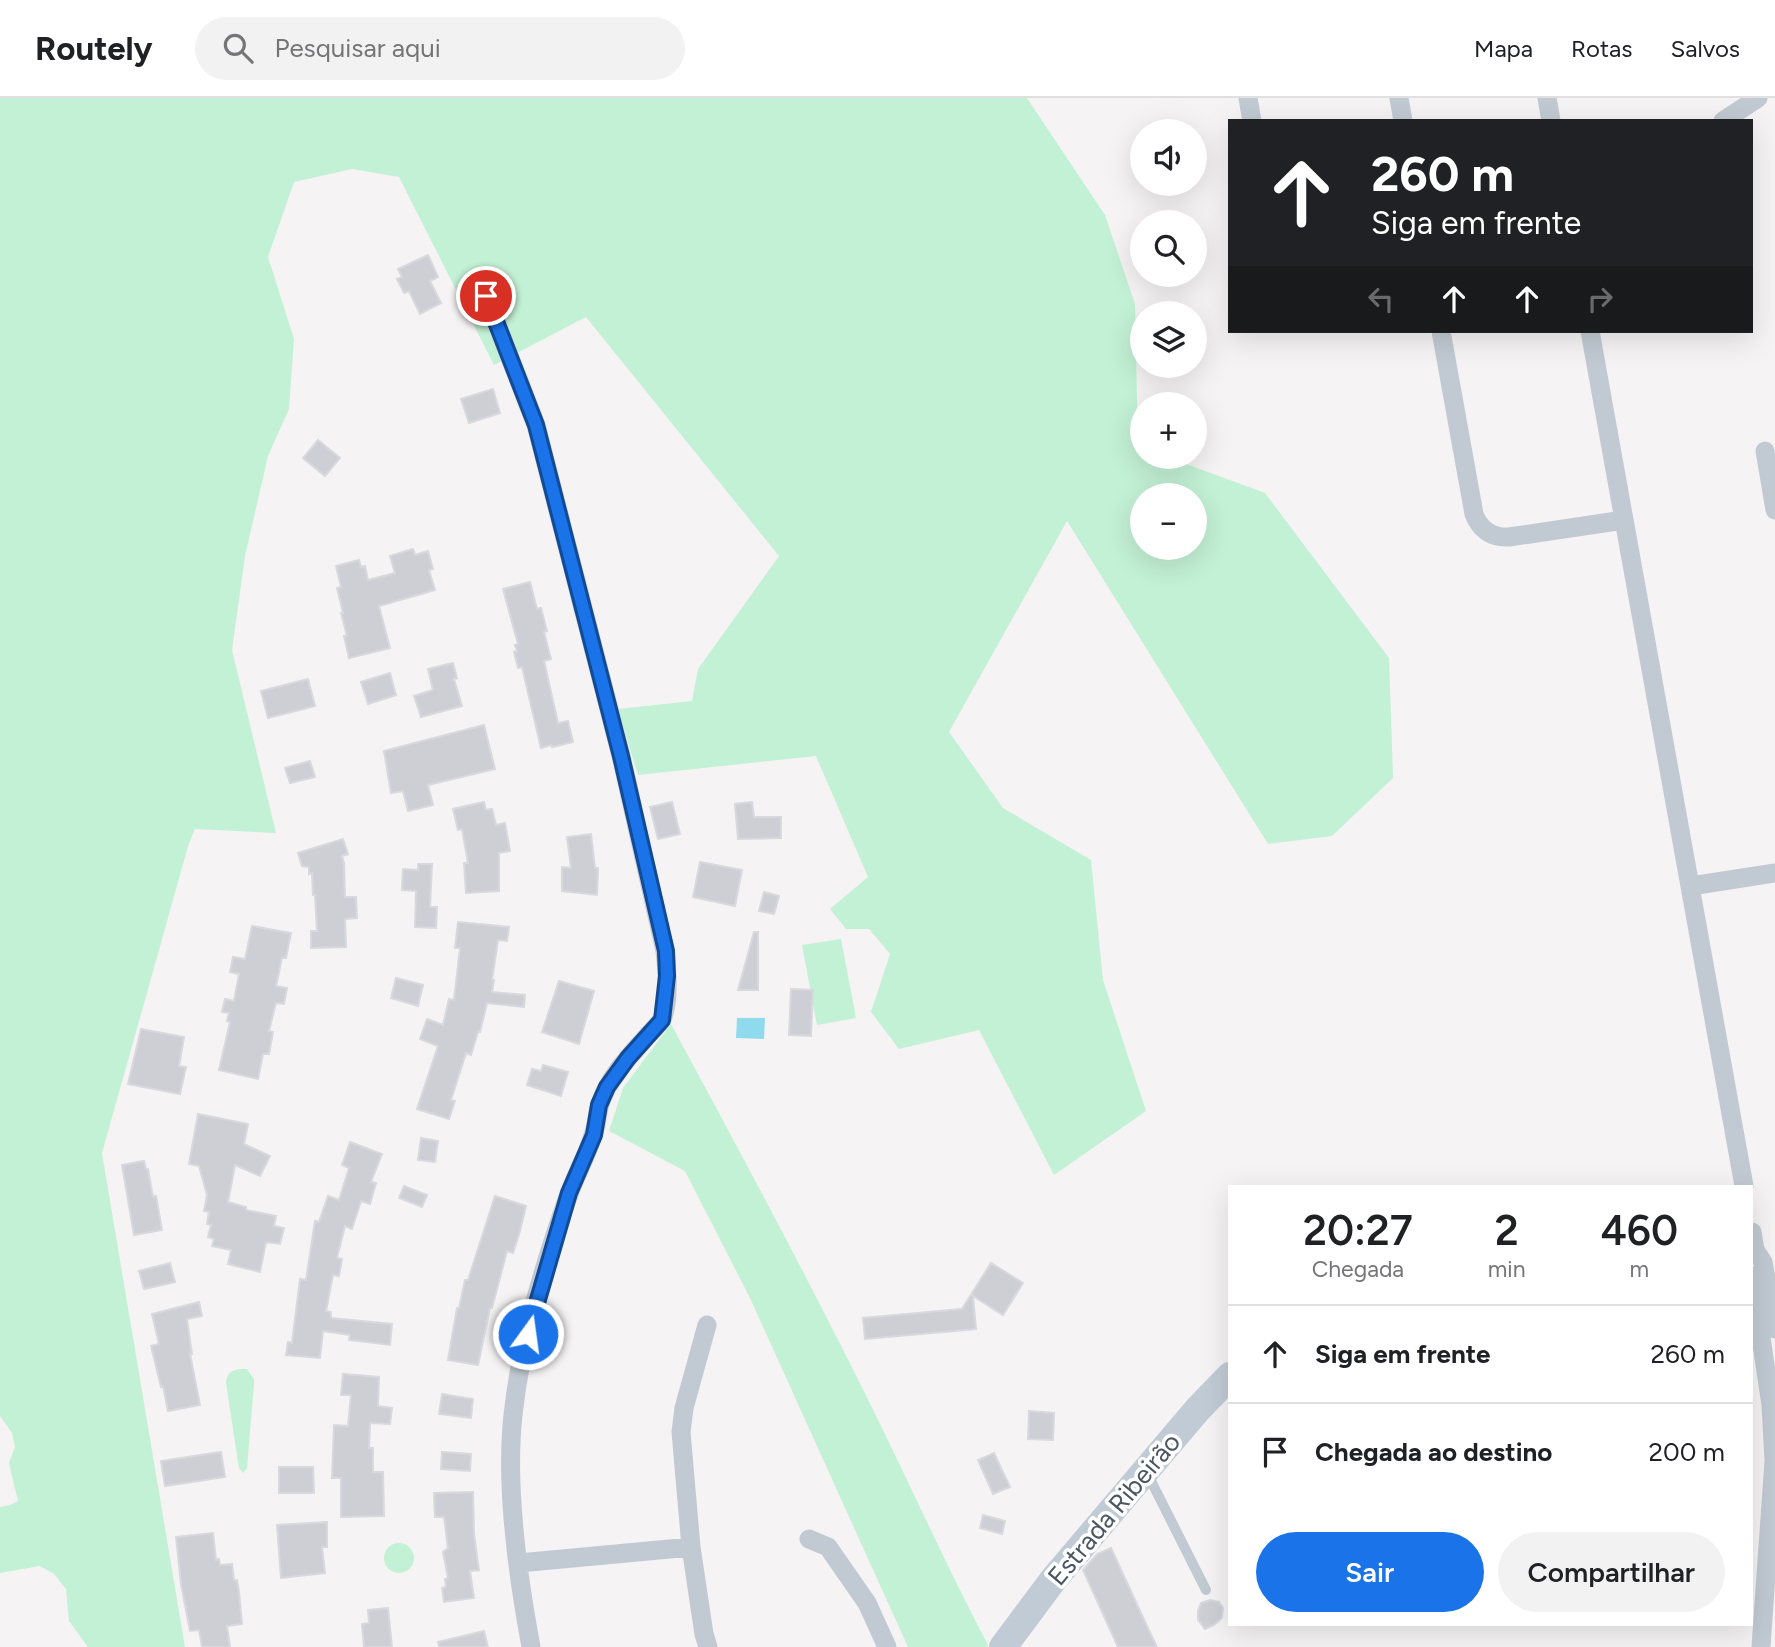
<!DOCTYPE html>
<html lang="pt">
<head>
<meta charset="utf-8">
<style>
	:root { --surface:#fff; --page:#f2f2f2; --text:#202124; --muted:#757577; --line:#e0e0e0; --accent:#1a73e8 }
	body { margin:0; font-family:Figtree,sans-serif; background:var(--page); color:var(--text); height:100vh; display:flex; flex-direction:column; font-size:26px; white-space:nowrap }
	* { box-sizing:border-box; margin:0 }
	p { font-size:23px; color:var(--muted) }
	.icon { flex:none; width:38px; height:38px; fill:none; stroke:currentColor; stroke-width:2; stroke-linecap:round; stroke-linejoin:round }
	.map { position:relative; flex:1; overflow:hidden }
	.panel { position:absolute; left:1228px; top:1087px; width:525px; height:441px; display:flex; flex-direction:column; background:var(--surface); border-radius:0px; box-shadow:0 7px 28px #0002 }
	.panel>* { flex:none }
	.guide { position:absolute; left:1228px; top:21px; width:525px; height:214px; border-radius:0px; box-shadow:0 7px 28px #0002; background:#202124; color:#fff; overflow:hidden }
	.buttons { position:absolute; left:1130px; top:21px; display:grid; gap:14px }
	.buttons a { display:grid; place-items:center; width:77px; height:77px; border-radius:50%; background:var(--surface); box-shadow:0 7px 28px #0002; font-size:35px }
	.pin { position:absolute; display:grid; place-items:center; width:60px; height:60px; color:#fff; margin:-30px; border:4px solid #fff; border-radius:50%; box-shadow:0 2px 7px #0007 }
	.me { position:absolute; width:77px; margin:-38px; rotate:14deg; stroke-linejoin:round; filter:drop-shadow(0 0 5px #0008) }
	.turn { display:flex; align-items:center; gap:24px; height:147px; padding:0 28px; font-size:32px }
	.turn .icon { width:91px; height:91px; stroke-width:2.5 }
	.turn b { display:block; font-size:49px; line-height:60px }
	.lanes { display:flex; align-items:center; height:66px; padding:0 28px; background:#0003; justify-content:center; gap:35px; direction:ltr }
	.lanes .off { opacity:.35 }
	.eta { display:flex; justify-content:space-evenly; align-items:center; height:119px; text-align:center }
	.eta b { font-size:42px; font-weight:600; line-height:49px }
	.button { display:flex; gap:14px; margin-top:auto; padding:14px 28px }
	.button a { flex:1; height:80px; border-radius:42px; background:var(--accent); color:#fff; font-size:28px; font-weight:600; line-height:80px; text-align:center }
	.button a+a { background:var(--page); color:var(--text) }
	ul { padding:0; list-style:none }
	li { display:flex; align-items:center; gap:21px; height:98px; padding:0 28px; border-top:2px solid var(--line) }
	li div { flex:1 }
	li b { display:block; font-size:26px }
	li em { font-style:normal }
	header { display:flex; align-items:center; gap:42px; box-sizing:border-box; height:98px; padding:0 35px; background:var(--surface); border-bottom:2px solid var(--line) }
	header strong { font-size:33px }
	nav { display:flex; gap:38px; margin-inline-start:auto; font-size:24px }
	.search { width:490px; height:63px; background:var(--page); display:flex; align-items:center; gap:18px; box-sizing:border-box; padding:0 24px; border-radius:38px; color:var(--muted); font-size:26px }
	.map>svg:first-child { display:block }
</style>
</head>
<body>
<header>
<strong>Routely</strong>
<div class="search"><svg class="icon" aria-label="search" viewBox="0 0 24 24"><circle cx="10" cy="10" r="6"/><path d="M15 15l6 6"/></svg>Pesquisar aqui</div>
<nav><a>Mapa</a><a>Rotas</a><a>Salvos</a></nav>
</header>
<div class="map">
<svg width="1775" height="1549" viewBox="0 0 1775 1549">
	<rect width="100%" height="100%" fill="#f5f3f3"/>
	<path fill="#c3f1d5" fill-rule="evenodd" d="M 0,0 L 1027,0 L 1105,117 L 1135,206 L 1138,349 L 1143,351 L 1143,359 L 1167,359 L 1265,395 L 1389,560 L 1393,680 L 1332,738 L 1268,746 L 1067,423 L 949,634 L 1003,710 L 1091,762 L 1103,882 L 1146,1013 L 1054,1077 L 979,932 L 899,951 L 871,914 L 890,856 L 869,831 L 846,831 L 830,811 L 868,779 L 816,658 L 638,677 L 618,611 L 692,603 L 698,571 L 779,458 L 586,219 L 494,267 L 399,79 L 352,71 L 294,84 L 268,159 L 294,241 L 289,311 L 268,358 L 245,458 L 232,552 L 276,735 L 195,731 L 189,745 L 102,1055 L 185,1549 L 88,1549 L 69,1523 L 66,1491 L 54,1476 L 40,1468 L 0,1475 L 0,1409 L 10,1407 L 18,1403 L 9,1365 L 15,1349 L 12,1335 L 0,1318 ZM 1143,397 L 1195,397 L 1195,450 L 1143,450 Z
		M 841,841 L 856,920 L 817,927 L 802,847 Z
		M 671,926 C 744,1061 816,1195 883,1332 C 918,1404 951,1477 988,1547 L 987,1549 L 908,1549 L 750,1200 L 685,1073 L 609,1033 L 623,990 Z
		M 241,1271 L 247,1271 L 254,1281 L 254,1286 L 247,1370 L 243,1375 L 239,1370 L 226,1285 C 227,1275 231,1272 241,1271 Z
		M384 1460a15 15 0 1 1 30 0a15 15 0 1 1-30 0Z"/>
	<path fill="#90daee" d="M 737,920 L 765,920 L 764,941 L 736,940 Z"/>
	<path fill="#cdcfd5" stroke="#d7d9de" stroke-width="2" d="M 428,157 L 438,179 L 430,183 L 441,205 L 420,216 L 409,193 L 404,195 L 397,181 L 402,179 L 398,171 Z
		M 493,291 L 500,315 L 469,325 L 461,301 Z
		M 318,342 L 340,360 L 325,378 L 303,360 Z
		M 413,451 L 415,457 L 428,453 L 433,471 L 429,472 L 435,492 L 379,508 L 390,550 L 349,560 L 344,538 L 347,538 L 341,515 L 343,515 L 337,490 L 341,489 L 336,468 L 359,462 L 361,469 L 365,468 L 368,482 L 395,475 L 390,458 Z
		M 530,484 L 537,511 L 541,510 L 547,533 L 544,534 L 551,561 L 544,563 L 558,625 L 568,623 L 573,644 L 552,649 L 551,647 L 541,650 L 522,569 L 518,570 L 514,554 L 517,553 L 515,547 L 518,546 L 503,491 Z
		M 453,565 L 457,580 L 454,581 L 462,608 L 421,619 L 414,598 L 433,592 L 428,571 Z
		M 390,575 L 396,597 L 368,606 L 361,584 Z
		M 308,581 L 315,608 L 268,620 L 261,593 Z
		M 484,627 L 495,671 L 428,687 L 433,707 L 408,713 L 403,693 L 391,695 L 384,653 Z
		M 310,663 L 315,679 L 290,685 L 285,670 Z
		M 484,704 L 486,712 L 492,711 L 496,727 L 505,725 L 510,753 L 499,755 L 499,793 L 466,795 L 464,765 L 468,765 L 462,731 L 458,732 L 453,711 Z
		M 672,704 L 680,736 L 658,741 L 650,709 Z
		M 752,704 L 754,719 L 781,719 L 781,740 L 738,741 L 735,706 Z
		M 591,736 L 595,770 L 598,770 L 597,797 L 562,793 L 562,769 L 571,770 L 567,739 Z
		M 343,741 L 348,756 L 342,758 L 344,765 L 345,799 L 356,799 L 357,820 L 345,821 L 346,849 L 311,850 L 311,833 L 317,833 L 315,797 L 313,797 L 312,775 L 309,776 L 309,769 L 302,768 L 298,755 Z
		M 700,764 L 742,772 L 735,808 L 693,799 Z
		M 418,766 L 432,766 L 430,809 L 437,809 L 436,830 L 415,829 L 416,793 L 402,792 L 403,771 L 418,772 Z
		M 764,794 L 779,798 L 774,816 L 759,813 Z
		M 458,824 L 509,829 L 507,843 L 498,842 L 492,882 L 494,882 L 492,894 L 525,897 L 524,909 L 487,905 L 480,934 L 478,934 L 471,957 L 466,955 L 451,1002 L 455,1003 L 449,1021 L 417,1011 L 438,948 L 420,941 L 427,921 L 443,927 L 449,901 L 454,902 L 460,850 L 455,850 Z
		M 252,828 L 291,835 L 286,860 L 282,860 L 276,888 L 287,890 L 284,906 L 276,905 L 269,933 L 273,934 L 269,956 L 263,956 L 258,981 L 219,972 L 230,924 L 227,923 L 229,915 L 222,914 L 225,901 L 234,903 L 239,876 L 230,874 L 233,859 L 245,861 Z
		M 754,834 L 758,834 L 758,892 L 738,892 Z
		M 396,880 L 423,887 L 418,908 L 391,900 Z
		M 559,883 L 594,893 L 579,946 L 542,934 Z
		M 791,891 L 813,892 L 811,938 L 789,937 Z
		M 141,931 L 184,939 L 179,968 L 186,969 L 180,996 L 128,986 Z
		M 543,967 L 568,974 L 561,998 L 527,987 L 532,971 L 541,973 Z
		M 198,1016 L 248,1026 L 244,1046 L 270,1058 L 260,1078 L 235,1067 L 228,1104 L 246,1109 L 246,1112 L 276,1118 L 274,1128 L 284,1130 L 280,1146 L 266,1144 L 260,1174 L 228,1166 L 231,1152 L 212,1148 L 214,1141 L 208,1139 L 211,1127 L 207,1126 L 209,1114 L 204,1113 L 207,1097 L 199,1068 L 189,1066 Z
		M 421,1040 L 438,1043 L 435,1064 L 418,1062 Z
		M 350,1044 L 382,1056 L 371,1084 L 376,1085 L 370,1106 L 361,1103 L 352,1131 L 345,1128 L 337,1160 L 342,1161 L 339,1178 L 333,1177 L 326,1213 L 331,1214 L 331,1220 L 392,1226 L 390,1247 L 349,1242 L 350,1237 L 323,1233 L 320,1260 L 286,1257 L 288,1244 L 292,1245 L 300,1181 L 306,1182 L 315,1123 L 319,1124 L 328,1098 L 339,1102 L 349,1070 L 342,1067 Z
		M 144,1063 L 146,1071 L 148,1071 L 153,1099 L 156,1098 L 162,1132 L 134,1137 L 122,1067 Z
		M 404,1088 L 427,1097 L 422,1109 L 399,1100 Z
		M 495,1098 L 526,1108 L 520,1133 L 513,1155 L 507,1153 L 492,1210 L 490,1210 L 478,1267 L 448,1262 L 457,1210 L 459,1210 L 465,1182 L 468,1182 Z
		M 170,1165 L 175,1184 L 144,1191 L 139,1173 Z
		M 991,1165 L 1023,1185 L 1003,1217 L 973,1198 L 976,1231 L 865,1241 L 863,1220 L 962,1211 Z
		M 199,1204 L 202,1218 L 187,1221 L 192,1256 L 190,1256 L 200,1307 L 168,1313 L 163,1288 L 161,1289 L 151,1248 L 159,1246 L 152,1216 Z
		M 343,1276 L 379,1279 L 378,1308 L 392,1310 L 390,1326 L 370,1325 L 369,1350 L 373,1350 L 373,1374 L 383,1374 L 384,1418 L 341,1419 L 341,1380 L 332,1380 L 334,1327 L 348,1328 L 351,1297 L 341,1297 Z
		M 442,1296 L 473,1301 L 471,1320 L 439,1316 Z
		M 1029,1313 L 1054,1315 L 1053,1342 L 1028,1341 Z
		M 221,1354 L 225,1379 L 165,1388 L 161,1363 Z
		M 442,1354 L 471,1356 L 470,1373 L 441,1371 Z
		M 994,1355 L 1010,1389 L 993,1396 L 978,1362 Z
		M 279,1369 L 313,1369 L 314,1395 L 279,1395 Z
		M 473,1394 L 474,1436 L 479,1472 L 470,1473 L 474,1500 L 444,1504 L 442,1490 L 446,1489 L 445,1481 L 448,1480 L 443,1454 L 448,1450 L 444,1419 L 435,1419 L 434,1395 Z
		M 983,1417 L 1005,1423 L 1002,1436 L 980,1430 Z
		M 327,1424 L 327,1449 L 322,1449 L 325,1475 L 281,1480 L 277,1427 Z
		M 213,1435 L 216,1462 L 219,1461 L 220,1467 L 232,1466 L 234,1482 L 237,1482 L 239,1494 L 242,1526 L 227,1528 L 230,1549 L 202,1549 L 199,1532 L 190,1533 L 181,1486 L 176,1439 Z
		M 1111,1450 L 1146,1526 L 1157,1549 L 1118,1549 L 1083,1472 L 1097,1456 Z
		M 1210,1502 L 1219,1504 L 1223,1510 L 1222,1520 L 1214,1527 L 1205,1531 L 1198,1522 L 1198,1513 L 1201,1505 Z
		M 388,1510 L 392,1549 L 364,1549 L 362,1526 L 369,1525 L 368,1512 Z
		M 484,1533 L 488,1549 L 439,1549 L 438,1544 Z"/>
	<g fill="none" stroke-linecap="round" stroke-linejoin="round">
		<path stroke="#c1cad2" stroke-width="10" d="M 1148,1377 L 1206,1492"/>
		<path stroke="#c1cad2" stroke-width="19" d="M 1248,0 L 1252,23
			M 1399,0 L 1403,23
			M 1547,0 L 1551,23
			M 1723,23 L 1758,0
			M 486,198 L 536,327 L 621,658 L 665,853 C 667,871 670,904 662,921 C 659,927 652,932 648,937 C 630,957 608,980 600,1006 C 597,1016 597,1027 593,1037 C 587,1058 576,1076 569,1096 C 544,1167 521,1242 513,1317 C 505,1388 518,1479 531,1549
			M 1441,233 L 1474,416 C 1480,432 1492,440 1509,439 L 1624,422
			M 1590,233 L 1744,1088
			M 1765,353 L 1775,412
			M 1691,788 L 1775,775
			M 1752,1134 L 1755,1152 L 1763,1164 L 1775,1231
			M 1752,1178 L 1771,1307 L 1774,1363 L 1761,1549
			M 707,1227 L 684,1310 L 681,1334 L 691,1449 L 704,1536 L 708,1549
			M 809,1441 L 828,1449 L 867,1505 L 887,1549
			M 519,1465 L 691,1449"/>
		<path stroke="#c1cbd6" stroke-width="28" d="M 1003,1549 L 1053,1482 L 1198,1311 L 1230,1278"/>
	</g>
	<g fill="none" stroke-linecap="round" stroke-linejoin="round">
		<defs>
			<path id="route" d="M 486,198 L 536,327 L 621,658 L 666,853 L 667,878 L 662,922 L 628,960 L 607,989 L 599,1007 L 594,1037 L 569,1095 L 528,1236"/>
		</defs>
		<use href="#route" stroke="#114b97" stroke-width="18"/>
		<use href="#route" stroke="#1a73e8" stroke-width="12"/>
	</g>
	<g text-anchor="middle" stroke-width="7" stroke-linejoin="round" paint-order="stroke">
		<g font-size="26" fill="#4a5661" stroke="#fff">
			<text transform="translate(1114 1411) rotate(-50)" y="9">Estrada Ribeirão</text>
		</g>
	</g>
</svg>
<div class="buttons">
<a><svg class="icon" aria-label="sound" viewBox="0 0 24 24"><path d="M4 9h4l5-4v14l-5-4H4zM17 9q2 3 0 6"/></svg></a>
<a><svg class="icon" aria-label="search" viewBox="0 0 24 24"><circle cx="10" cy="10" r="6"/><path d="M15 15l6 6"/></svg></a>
<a><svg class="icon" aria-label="layers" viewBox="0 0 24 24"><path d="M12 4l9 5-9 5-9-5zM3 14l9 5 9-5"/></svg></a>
<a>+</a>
<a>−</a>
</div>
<div class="pin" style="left:486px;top:198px;background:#d93025"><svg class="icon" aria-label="arrive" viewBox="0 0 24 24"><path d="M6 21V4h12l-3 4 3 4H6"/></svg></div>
<svg class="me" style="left:528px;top:1236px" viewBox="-20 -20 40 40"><circle r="17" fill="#1a73e8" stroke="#fff" stroke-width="3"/><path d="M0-11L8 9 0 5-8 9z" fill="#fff"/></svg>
<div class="guide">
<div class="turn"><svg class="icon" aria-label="ahead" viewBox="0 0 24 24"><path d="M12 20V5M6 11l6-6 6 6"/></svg><div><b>260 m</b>Siga em frente</div></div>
<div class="lanes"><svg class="icon off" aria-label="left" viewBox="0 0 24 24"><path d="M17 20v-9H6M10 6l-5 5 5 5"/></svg><svg class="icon" aria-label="ahead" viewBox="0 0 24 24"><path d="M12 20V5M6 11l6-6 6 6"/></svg><svg class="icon" aria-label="ahead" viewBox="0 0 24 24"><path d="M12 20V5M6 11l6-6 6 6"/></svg><svg class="icon off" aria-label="right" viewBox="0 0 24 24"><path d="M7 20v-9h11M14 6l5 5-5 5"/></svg></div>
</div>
<section class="panel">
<div class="eta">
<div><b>20:27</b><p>Chegada</p></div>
<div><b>2</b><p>min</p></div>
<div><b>460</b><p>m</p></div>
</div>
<ul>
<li><svg class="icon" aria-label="ahead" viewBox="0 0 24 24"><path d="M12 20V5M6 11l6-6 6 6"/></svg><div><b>Siga em frente</b></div><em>260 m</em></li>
<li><svg class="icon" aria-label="arrive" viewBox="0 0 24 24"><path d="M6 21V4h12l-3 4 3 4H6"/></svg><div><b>Chegada ao destino</b></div><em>200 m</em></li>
</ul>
<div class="button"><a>Sair</a><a>Compartilhar</a></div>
</section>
</div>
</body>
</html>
